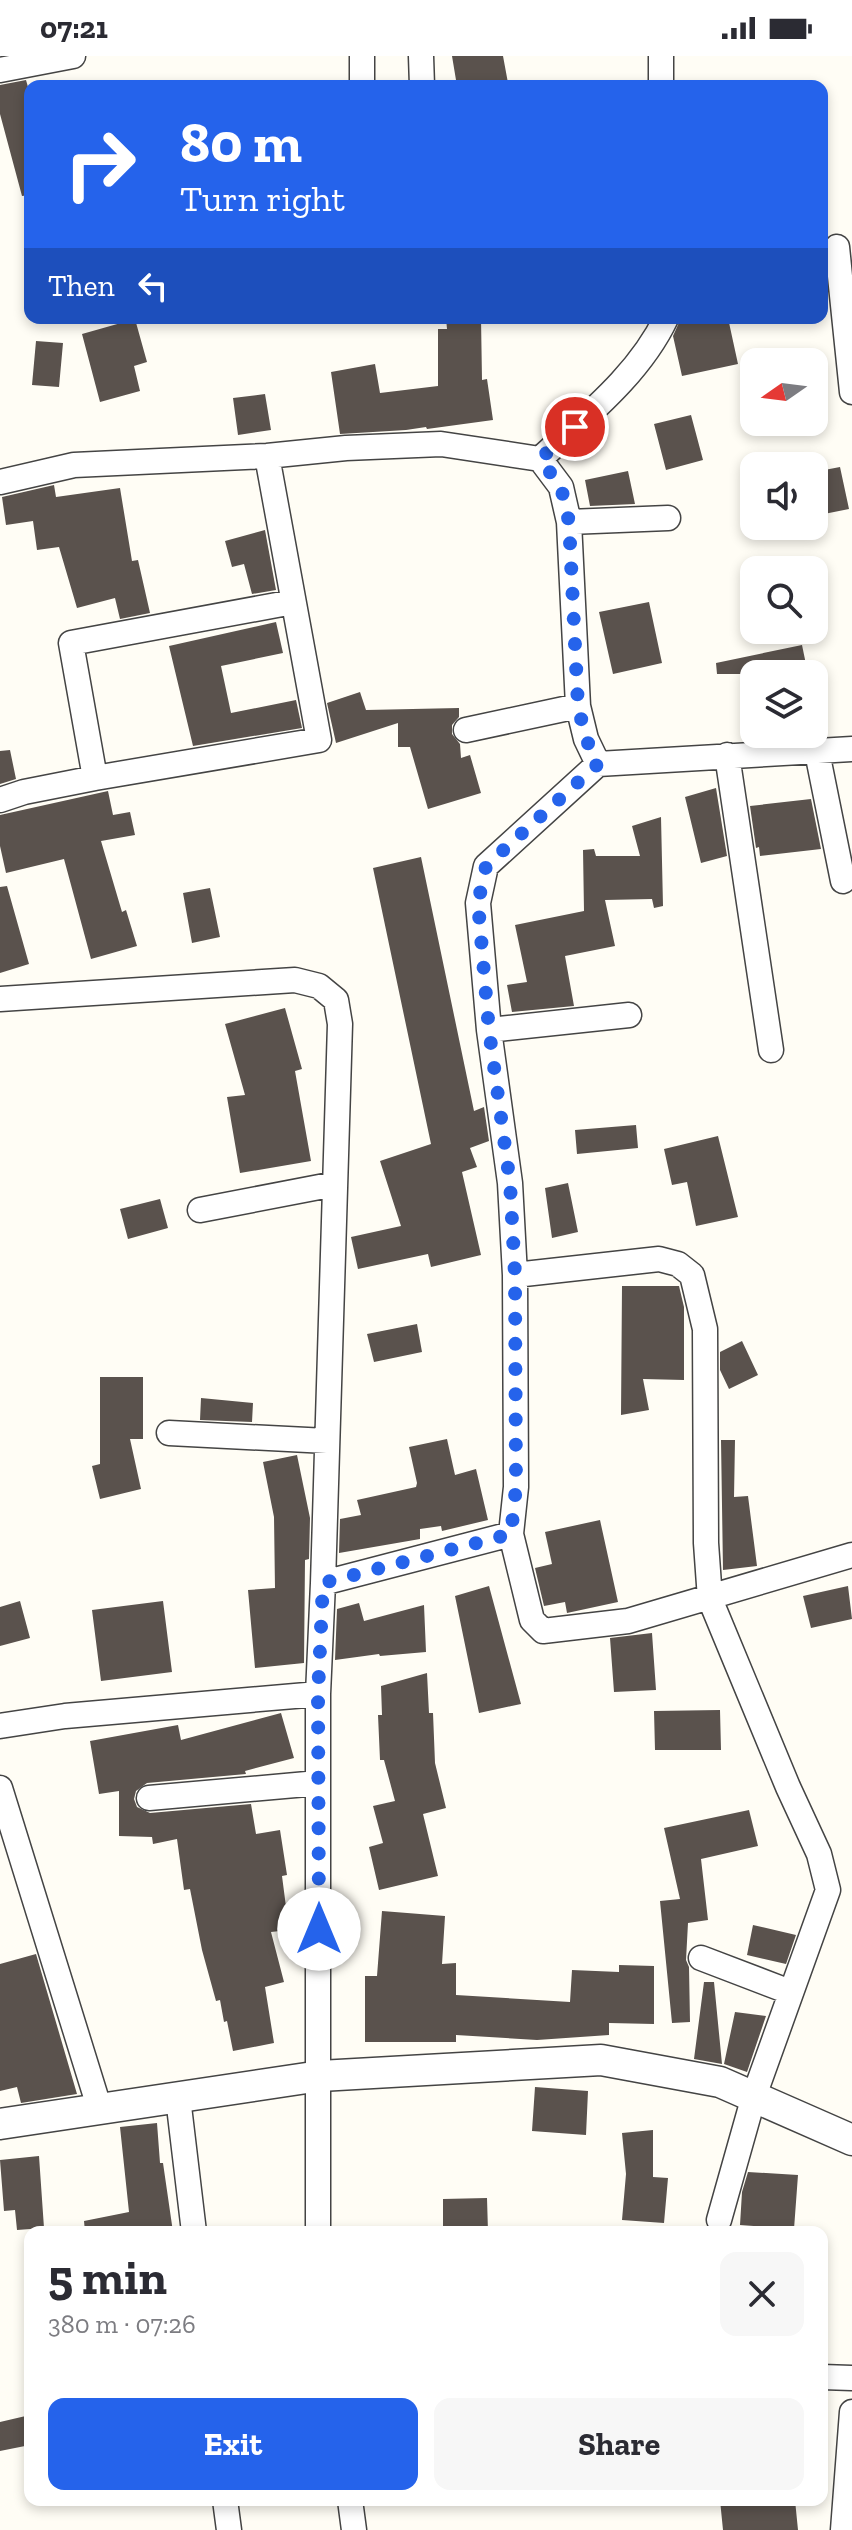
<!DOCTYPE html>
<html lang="en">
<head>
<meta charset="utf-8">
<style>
	:root { --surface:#fff; --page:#f7f7f7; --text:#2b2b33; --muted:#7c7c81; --accent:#2563eb }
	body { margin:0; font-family:"Zilla Slab",serif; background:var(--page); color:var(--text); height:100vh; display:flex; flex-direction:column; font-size:30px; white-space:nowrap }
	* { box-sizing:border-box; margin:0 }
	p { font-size:26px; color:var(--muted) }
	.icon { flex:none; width:44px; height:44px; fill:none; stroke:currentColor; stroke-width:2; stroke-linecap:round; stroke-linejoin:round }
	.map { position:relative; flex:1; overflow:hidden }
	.details { position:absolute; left:24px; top:2170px; width:804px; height:280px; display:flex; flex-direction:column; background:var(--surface); border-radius:16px; box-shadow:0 4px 12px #0003 }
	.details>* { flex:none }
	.guide { position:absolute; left:24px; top:24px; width:804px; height:244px; border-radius:16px; box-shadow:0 4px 12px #0003; background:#2563eb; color:#fff; overflow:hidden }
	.needle { width:52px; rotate:256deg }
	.fabs { position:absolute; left:740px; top:292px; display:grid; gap:16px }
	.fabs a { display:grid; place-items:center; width:88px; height:88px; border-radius:16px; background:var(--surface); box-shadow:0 4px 12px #0003; font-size:40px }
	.pin { position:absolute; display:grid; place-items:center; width:68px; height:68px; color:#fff; margin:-34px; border:4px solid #fff; border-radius:50%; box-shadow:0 2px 8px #0007 }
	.me { position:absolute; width:88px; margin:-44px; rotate:0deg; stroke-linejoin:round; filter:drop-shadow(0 0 6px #0008) }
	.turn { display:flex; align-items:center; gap:28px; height:168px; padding:0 24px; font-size:36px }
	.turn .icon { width:104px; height:104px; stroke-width:2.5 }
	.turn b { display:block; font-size:56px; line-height:68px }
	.then { display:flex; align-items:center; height:76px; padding:0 24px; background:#0003; gap:16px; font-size:30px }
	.round { display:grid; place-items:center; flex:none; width:84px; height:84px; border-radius:16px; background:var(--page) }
	.overview { display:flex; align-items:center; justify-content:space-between; height:136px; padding:0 24px }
	h1 { font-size:48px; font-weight:700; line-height:60px }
	.cta { display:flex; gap:16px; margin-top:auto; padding:16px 24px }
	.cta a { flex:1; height:92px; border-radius:16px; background:var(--accent); color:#fff; font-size:32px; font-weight:700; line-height:92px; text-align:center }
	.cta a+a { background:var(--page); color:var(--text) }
	.status { display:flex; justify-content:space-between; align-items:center; height:56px; padding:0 40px; background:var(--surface); direction:ltr }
	.status svg { height:22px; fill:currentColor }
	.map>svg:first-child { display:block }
</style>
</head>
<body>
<div class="status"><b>07:21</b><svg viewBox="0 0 49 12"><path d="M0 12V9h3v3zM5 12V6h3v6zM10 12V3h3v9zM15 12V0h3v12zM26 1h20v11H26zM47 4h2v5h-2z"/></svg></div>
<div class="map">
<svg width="852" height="2474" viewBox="0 0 852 2474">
	<rect width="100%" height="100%" fill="#fffdf5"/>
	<path fill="#5a524d" d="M 452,0 L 503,0 L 508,27 L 457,30 Z
		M 26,24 L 30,38 L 30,139 L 22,140 L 0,58 L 0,29 Z
		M 446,262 L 481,262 L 482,324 L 487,323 L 493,364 L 427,373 L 426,371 L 406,374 L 340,378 L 331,316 L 375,308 L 380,337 L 438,330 L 438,273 L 447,273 Z
		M 681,262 L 728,262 L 738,308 L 682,320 L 673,280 Z
		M 135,263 L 147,306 L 134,310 L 140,335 L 100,346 L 82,278 Z
		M 36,285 L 63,287 L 59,331 L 32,329 Z
		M 265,338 L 271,374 L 238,379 L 233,342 Z
		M 691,359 L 703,404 L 666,414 L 654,368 Z
		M 840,411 L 849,453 L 814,460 L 814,416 Z
		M 628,415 L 635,448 L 590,450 L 585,424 Z
		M 54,429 L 56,441 L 120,432 L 132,505 L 138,504 L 150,557 L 120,563 L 115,542 L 77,552 L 59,491 L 37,494 L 33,465 L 6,469 L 2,441 Z
		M 265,474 L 276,534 L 252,538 L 244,508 L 232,511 L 225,485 Z
		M 649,546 L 662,607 L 613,618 L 599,556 Z
		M 276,566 L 283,597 L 221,610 L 231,657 L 296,644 L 302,672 L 193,690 L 169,590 Z
		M 802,589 L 808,618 L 717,618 L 716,607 Z
		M 360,636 L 366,654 L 459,652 L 459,661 L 452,669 L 452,678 L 460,688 L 461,702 L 470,699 L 481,737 L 428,753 L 410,691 L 398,691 L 398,667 L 336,687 L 327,647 Z
		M 10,694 L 16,723 L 0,728 L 0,695 Z
		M 716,732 L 727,800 L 701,807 L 685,741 Z
		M 108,735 L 113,759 L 130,756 L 135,779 L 101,785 L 122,856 L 126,854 L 137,890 L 91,903 L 64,803 L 6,817 L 0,790 L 0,759 Z
		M 811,743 L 821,793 L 760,800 L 759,791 L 756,792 L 750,750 Z
		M 661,761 L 663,850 L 654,852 L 652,843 L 605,844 L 615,890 L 565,900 L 574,950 L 512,956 L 507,929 L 527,926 L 515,869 L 584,855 L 583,794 L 594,793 L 596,800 L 640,800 L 632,770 Z
		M 421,801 L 474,1055 L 484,1051 L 489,1085 L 470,1092 L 477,1111 L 462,1116 L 481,1199 L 431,1211 L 428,1198 L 358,1213 L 351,1181 L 401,1170 L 380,1105 L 431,1088 L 373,812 Z
		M 7,830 L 29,908 L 0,917 L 0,831 Z
		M 210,832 L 220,881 L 192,887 L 183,837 Z
		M 285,952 L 302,1013 L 295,1015 L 311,1105 L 240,1117 L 227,1041 L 245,1039 L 225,968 Z
		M 636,1069 L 638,1092 L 577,1098 L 575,1074 Z
		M 718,1080 L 738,1161 L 696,1170 L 687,1126 L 672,1129 L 664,1093 Z
		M 568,1127 L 578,1176 L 552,1182 L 545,1132 Z
		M 160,1143 L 168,1172 L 128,1183 L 120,1153 Z
		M 622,1230 L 679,1230 L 684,1251 L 684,1324 L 643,1323 L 649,1354 L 621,1359 Z
		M 417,1268 L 422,1296 L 374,1306 L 367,1278 Z
		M 742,1285 L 758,1319 L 729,1333 L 720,1314 L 720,1296 Z
		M 100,1321 L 143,1321 L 143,1383 L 130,1383 L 141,1433 L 100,1443 L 92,1410 L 100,1408 Z
		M 201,1342 L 253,1347 L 252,1366 L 200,1364 Z
		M 447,1383 L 455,1419 L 476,1413 L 488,1464 L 442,1475 L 441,1470 L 420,1473 L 420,1483 L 339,1497 L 340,1463 L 361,1459 L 357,1444 L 416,1431 L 417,1427 L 409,1391 Z
		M 721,1384 L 735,1384 L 734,1441 L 748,1440 L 757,1510 L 723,1514 Z
		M 297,1399 L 310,1462 L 309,1503 L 305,1504 L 304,1607 L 255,1612 L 248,1534 L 275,1532 L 274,1461 L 263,1406 Z
		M 600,1464 L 618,1546 L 567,1557 L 565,1546 L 544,1550 L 535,1512 L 552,1508 L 545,1476 Z
		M 489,1530 L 521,1648 L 479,1657 L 455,1540 Z
		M 848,1530 L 852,1563 L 811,1572 L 803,1540 Z
		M 20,1545 L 30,1582 L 0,1590 L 0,1551 Z
		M 163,1545 L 172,1616 L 101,1625 L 92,1554 Z
		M 359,1547 L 364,1565 L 424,1549 L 426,1596 L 380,1600 L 379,1598 L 335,1604 L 337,1553 Z
		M 652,1577 L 656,1634 L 614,1636 L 610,1582 Z
		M 427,1617 L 429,1657 L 433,1657 L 435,1707 L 446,1752 L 423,1758 L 438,1820 L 379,1834 L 369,1791 L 383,1787 L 373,1750 L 395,1745 L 384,1704 L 380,1704 L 378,1659 L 382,1659 L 381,1630 Z
		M 720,1654 L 721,1694 L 655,1694 L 654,1655 Z
		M 281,1657 L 294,1702 L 245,1715 L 246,1718 L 147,1727 L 136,1735 L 134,1743 L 137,1751 L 150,1757 L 251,1748 L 256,1778 L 280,1774 L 287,1819 L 282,1820 L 289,1874 L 271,1876 L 284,1926 L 265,1931 L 274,1987 L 233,1995 L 227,1965 L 224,1966 L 220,1944 L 216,1945 L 202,1894 L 190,1833 L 184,1834 L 177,1783 L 153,1788 L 152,1781 L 119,1780 L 119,1735 L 99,1738 L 90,1685 L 178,1669 L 181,1684 Z
		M 749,1754 L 758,1790 L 701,1803 L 708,1864 L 688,1867 L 686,1904 L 689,1911 L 690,1966 L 672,1967 L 660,1845 L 680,1843 L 664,1772 Z
		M 382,1855 L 445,1860 L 442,1908 L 456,1907 L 456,1939 L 570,1946 L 572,1914 L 619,1916 L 619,1909 L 654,1910 L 654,1968 L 609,1967 L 609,1979 L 537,1984 L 456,1979 L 456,1986 L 365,1986 L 365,1920 L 377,1920 Z
		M 753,1869 L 796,1879 L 786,1908 L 747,1899 Z
		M 36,1898 L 77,2038 L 21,2047 L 17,2031 L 0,2035 L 0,1908 Z
		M 704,1926 L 714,1926 L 722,2008 L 694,2003 Z
		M 735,1956 L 766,1960 L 747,2016 L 724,2008 Z
		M 535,2031 L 588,2035 L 586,2079 L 532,2075 Z
		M 157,2067 L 160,2107 L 163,2107 L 173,2176 L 85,2176 L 84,2165 L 129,2156 L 120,2071 Z
		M 653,2074 L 653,2121 L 668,2122 L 664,2167 L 622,2164 L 626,2118 L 622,2077 Z
		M 39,2100 L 44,2172 L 17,2174 L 15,2154 L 4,2155 L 0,2104 Z
		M 748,2116 L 798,2119 L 794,2173 L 740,2169 L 742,2136 Z
		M 487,2142 L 488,2176 L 443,2176 L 443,2143 Z
		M 30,2359 L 30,2389 L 0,2395 L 0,2366 Z
		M 720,2444 L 795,2444 L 798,2474 L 723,2474 Z"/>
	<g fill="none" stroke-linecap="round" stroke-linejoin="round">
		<defs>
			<path id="minor" d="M 421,0 L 422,30
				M 661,0 L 661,30
				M 0,14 L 73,0
				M 362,30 L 362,0
				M 837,191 L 852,336
				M 540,403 L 561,431 L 569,466 L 578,650 L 586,683 L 598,708
				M 0,426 L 74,409 L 267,400 L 346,392 L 441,388 L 540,403 C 585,361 639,319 666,262
				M 569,466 L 668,462
				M 466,674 L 578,650
				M 817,696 L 843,825
				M 727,699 L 771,994
				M 95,722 L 319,684 L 267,400
				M 0,744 L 24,736 L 95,722 L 71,587 L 293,546
				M 0,943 L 295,924 L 319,930 L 336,944 L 340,968 L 323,1527
				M 489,974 L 629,959
				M 200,1154 L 335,1128
				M 515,1219 L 659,1203 L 678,1208 L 692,1219 L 705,1273 L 706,1487 L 710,1543 L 788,1731 L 819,1798 L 828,1834 L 754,2040 L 719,2164
				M 169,1377 L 327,1385
				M 511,1478 L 532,1564 L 543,1575 L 628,1565 L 852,1499
				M 0,1670 L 65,1660 L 318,1638
				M 0,1732 L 100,2054
				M 149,1742 L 318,1727
				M 701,1902 L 790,1936
				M 178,2042 L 194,2176
				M 318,2176 L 318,1638 L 323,1527 L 511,1478 L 516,1431 L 515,1219 L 510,1127 L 489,974 L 478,847 L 486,810 L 598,708 L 852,693
				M 822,2321 L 852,2322
				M 225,2444 L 229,2474
				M 350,2444 L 354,2474
				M 843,2474 L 852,2356"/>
			<path id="tertiary" d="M 0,2068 L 320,2020 L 601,2004 L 720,2026 L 852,2084"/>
		</defs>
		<use href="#minor" stroke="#444" stroke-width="27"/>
		<use href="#tertiary" stroke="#444" stroke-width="33"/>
		<use href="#minor" stroke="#fff" stroke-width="24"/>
		<use href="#tertiary" stroke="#fff" stroke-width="30"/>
	</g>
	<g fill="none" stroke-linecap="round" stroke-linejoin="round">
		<path stroke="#2563eb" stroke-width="14" stroke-dasharray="0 25.2" d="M 319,1873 L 318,1638 L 323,1527 L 511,1478 L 516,1431 L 515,1219 L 510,1127 L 489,974 L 478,847 L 486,810 L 598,708 L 586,683 L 578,650 L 569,466 L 561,431 L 540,403 L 575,371"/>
	</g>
</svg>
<div class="fabs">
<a><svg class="needle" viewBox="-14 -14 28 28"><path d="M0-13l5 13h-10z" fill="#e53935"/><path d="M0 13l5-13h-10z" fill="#7c7c81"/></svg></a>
<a><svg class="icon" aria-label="sound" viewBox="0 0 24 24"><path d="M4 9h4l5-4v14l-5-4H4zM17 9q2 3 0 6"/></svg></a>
<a><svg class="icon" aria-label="search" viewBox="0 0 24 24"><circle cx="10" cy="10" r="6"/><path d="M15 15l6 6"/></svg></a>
<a><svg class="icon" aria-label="layers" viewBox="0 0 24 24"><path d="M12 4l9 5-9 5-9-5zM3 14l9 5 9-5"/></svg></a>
</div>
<div class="pin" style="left:575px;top:371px;background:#d93025"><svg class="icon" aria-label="arrive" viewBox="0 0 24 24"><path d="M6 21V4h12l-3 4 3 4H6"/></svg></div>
<svg class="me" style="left:319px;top:1873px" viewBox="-20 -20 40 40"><circle r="19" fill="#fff"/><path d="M0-13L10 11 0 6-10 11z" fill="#2563eb"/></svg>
<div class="guide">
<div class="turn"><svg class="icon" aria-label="right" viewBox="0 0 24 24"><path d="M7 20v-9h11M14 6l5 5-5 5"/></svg><div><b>80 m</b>Turn right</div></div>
<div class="then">Then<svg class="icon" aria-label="left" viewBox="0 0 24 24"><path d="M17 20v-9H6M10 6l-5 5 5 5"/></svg></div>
</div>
<section class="details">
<div class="overview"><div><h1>5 min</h1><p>380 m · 07:26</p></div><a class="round"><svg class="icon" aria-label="close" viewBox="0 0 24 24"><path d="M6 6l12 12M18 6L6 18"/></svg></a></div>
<div class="cta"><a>Exit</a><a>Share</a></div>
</section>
</div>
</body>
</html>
